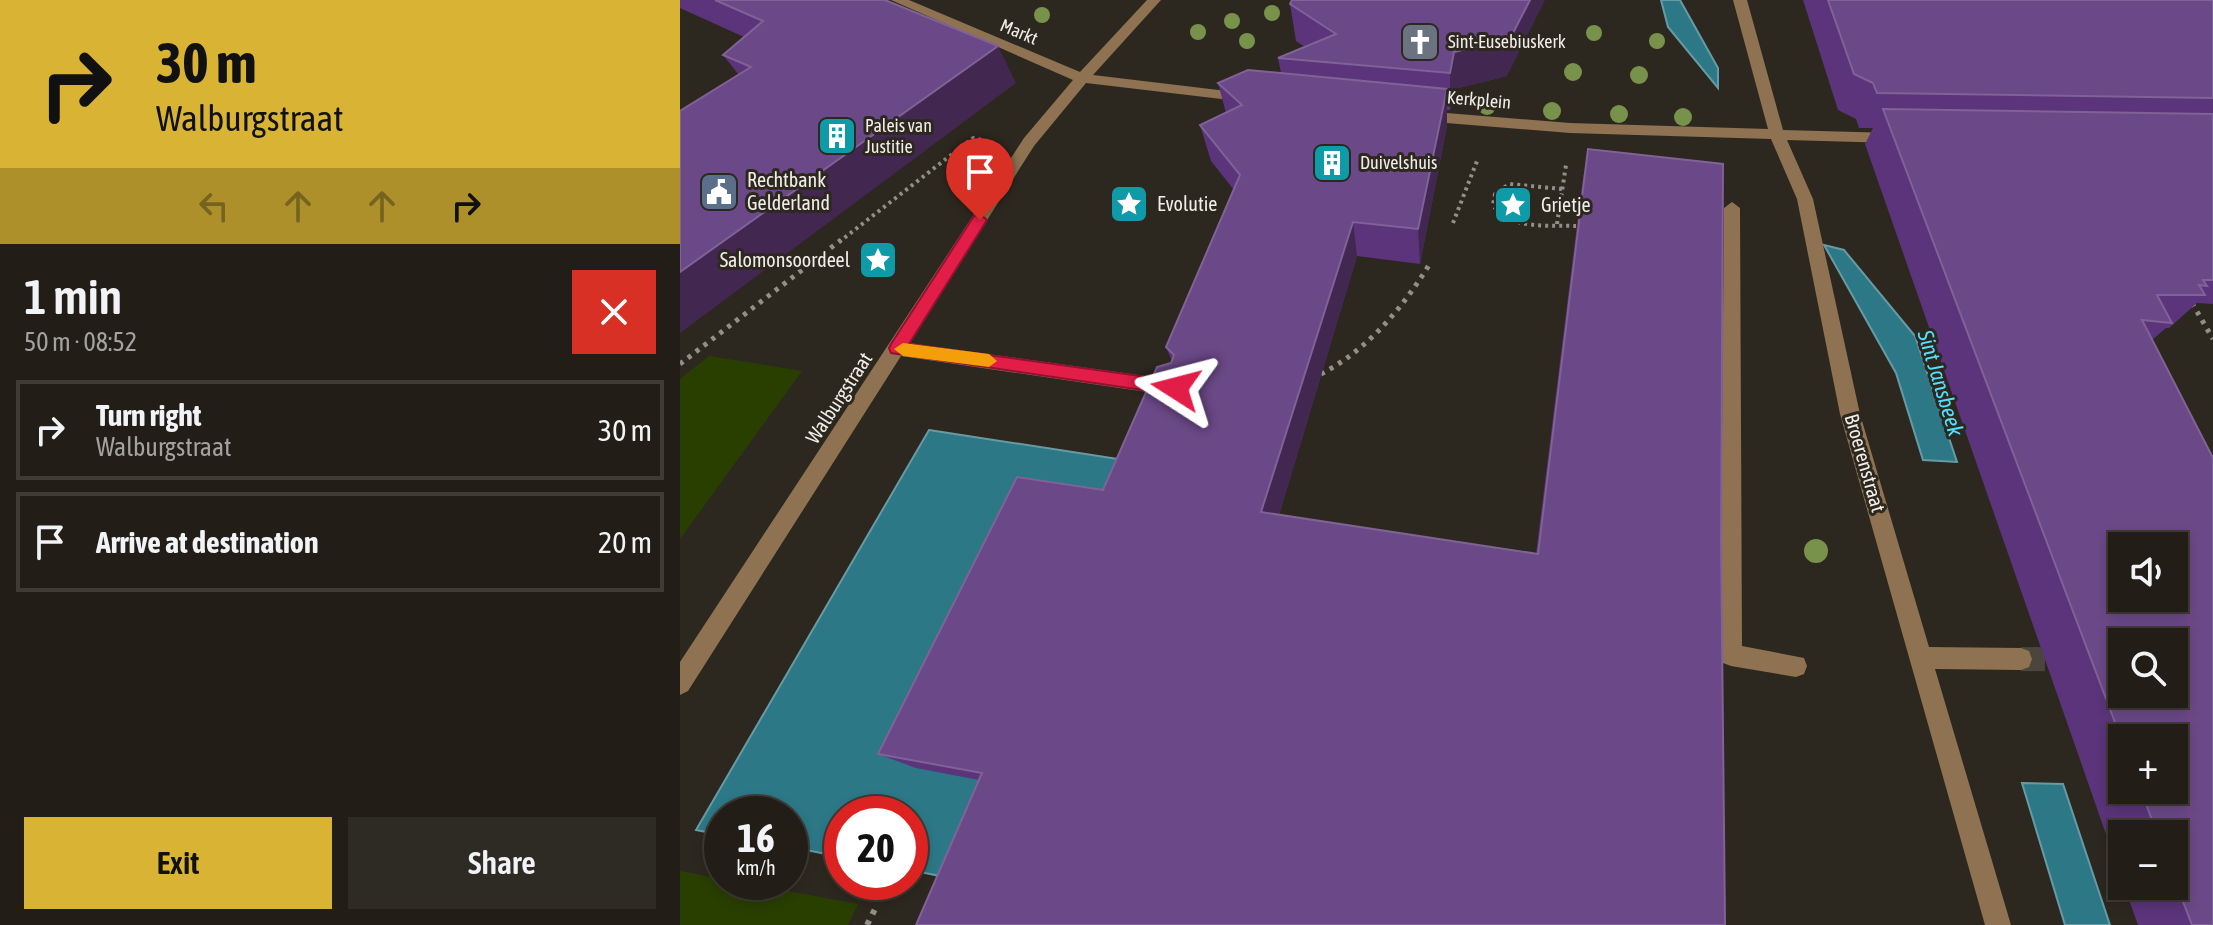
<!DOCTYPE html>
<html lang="en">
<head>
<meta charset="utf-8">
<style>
	:root { --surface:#221e17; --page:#2e2b24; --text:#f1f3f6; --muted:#a2a2a1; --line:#3f3c36; --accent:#d9b434 }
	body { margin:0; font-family:"Asap Condensed",sans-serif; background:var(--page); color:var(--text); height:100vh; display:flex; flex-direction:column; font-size:30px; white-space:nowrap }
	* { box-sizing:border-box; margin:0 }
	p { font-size:26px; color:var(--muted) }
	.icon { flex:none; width:44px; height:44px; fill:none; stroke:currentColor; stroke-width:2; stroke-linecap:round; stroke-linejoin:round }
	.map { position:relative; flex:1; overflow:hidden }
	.drawer { display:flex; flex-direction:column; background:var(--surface); width:680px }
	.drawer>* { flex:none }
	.hud { background:#d9b434; color:#111; overflow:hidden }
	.controls { position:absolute; left:1428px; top:532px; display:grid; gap:16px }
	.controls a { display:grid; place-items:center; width:80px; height:80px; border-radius:0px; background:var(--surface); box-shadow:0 4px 12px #0003,0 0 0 2px var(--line); font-size:40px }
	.speed { position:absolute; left:24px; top:796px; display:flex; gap:16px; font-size:40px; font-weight:700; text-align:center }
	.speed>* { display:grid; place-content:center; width:104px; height:104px; border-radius:50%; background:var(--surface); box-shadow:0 4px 12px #0003,0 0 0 2px var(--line); line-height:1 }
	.speed small { font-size:20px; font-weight:400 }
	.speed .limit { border:12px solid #d22; background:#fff; color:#111 }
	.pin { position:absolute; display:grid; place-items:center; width:68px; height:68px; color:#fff; margin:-82px -34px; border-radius:50% 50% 50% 0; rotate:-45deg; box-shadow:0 0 8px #0007 }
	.pin .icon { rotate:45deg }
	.me { position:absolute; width:88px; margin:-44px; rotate:279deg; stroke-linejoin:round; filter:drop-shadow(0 0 6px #0008) }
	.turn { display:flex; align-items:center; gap:28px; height:168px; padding:0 24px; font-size:36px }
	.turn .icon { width:104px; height:104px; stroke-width:2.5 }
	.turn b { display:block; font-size:56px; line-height:68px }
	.lanes { display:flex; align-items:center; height:76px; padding:0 24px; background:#0003; justify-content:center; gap:40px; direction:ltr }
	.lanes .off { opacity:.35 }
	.round { display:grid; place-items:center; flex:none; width:84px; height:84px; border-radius:0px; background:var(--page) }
	.overview { display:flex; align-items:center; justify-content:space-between; height:136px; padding:0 24px }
	h1 { font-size:48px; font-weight:600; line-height:60px }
	.button { display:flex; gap:16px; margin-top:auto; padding:16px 24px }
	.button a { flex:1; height:92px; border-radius:0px; background:var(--accent); color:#111; font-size:32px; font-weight:600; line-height:92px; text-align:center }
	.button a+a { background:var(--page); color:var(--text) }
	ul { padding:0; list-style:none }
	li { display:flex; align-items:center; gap:24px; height:100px; margin:0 16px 12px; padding:0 8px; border:4px solid var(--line); border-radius:0px }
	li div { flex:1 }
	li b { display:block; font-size:30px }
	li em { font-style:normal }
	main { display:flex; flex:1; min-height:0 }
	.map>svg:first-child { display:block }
</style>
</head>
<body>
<main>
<section class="drawer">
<div class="hud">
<div class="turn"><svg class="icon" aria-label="right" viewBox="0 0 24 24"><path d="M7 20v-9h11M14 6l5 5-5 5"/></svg><div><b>30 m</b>Walburgstraat</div></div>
<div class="lanes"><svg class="icon off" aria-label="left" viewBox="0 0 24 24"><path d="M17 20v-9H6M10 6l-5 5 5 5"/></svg><svg class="icon off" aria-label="ahead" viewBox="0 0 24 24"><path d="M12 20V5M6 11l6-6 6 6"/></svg><svg class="icon off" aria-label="ahead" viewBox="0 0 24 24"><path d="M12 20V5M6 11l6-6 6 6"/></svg><svg class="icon" aria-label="right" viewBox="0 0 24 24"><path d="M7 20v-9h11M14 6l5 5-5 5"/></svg></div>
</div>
<div class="overview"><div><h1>1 min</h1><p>50 m · 08:52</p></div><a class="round" style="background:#d93025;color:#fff"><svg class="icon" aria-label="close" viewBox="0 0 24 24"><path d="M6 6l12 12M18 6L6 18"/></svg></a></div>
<ul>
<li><svg class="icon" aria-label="right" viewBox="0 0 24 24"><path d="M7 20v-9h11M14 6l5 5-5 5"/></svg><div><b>Turn right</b><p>Walburgstraat</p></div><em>30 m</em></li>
<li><svg class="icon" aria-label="arrive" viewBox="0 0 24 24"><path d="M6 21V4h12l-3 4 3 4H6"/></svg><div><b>Arrive at destination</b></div><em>20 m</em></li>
</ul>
<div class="button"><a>Exit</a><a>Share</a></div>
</section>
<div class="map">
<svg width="1533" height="925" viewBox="0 0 1533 925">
	<rect width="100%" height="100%" fill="#2d281f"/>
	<path fill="#293f00" d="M 29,356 L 122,371 L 0,539 L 0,379 Z
		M 0,871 L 42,879 L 42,882 L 59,882 L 178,904 L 168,925 L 0,925 Z"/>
	<path fill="#2c7887" stroke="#679ba4" stroke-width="2" d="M 981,0 L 1000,0 L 1038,68 L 1038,88 L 988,27 Z
		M 1144,245 L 1164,250 L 1235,336 L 1277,462 L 1243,460 L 1216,373 Z
		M 249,430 L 451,461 L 270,878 L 230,870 L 230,814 L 162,814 L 162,857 L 110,847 L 110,814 L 42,814 L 42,835 L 16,830 Z
		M 1342,783 L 1383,784 L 1430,925 L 1385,925 Z"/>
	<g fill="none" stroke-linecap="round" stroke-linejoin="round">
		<path stroke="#4a463d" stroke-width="24" stroke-dasharray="24 12" stroke-linecap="butt" d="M 1341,659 L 1442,660"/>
		<path stroke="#938f88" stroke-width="4" stroke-dasharray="3 4" stroke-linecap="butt" d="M 882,189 L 829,184 L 815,194 L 813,205 C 828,230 870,225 896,226
			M 773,223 L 797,161
			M 877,224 L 886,165
			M 159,242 L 293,138 L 302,140"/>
		<path stroke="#938f88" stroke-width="5" stroke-dasharray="4 6" stroke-linecap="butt" d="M 1512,303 L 1533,339
			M 0,364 L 161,240
			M 641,374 C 687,350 722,309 749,265"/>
		<path stroke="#938f88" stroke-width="6" stroke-dasharray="5 7" stroke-linecap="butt" d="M 187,925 L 196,907"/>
		<path fill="#8e7252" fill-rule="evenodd" d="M 211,0 L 229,0 L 400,72 L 467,0 L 481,0 L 413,75 L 572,94 L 574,97 L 567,102 L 406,83 L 354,146 L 229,343 L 494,380 L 501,383 L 503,388 L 501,393 L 494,396 L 221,356 L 8,691 L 0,695 L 0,662 L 344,138 L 393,80 Z
			M 1053,0 L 1067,0 L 1103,130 L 1213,133 L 1221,138 L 1213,143 L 1107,140 L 1133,199 L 1180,414 L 1249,647 L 1341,648 L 1349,651 L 1352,659 L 1349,667 L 1341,670 L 1255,669 L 1331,925 L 1305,925 L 1160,414 L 1117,199 L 1091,139 L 890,133 L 742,121 L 734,116 L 742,111 L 890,123 L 1088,129 Z
			M 1052,202 L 1060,208 L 1062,646 L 1124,658 L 1127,666 L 1124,674 L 1116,677 L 1051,666 L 1043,663 L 1040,655 L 1044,208 Z"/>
	</g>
	<g fill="#78924c">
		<circle cx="592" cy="13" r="8"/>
		<circle cx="362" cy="15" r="8"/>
		<circle cx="552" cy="21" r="8"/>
		<circle cx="518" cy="32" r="8"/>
		<circle cx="914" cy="33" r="8"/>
		<circle cx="567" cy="41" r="8"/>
		<circle cx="977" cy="41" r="8"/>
		<circle cx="893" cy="72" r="9"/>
		<circle cx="959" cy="75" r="9"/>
		<circle cx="807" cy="106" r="9"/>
		<circle cx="872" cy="111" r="9"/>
		<circle cx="939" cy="114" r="9"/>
		<circle cx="1003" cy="117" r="9"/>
		<circle cx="1136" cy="551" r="12"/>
	</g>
	<path fill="#5b347b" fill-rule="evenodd" d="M 0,0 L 205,0 L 336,83 L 59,75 L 43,55 L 64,37 L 0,8 Z
		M 1123,0 L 1533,0 L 1533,304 L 1517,303 L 1489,328 L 1486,328 L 1472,340 L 1533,925 L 1458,925 L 1444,886 L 1494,886 L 1494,834 L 1442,834 L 1442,880 L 1185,144 L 1193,128 L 1179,128 L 1176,119 L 1158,110 ZM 1442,738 L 1494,790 L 1442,790 Z
		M 610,4 L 827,76 L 774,89 L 770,110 L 767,110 L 767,126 L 740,264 L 677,256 L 599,515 L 856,554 L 902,185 L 908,149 L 1041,542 L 299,780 L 236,768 L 198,754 L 423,490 L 491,363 L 492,361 L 486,347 L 554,190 L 531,161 L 520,125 L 546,113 L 538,83 L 601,73 L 598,58 L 625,47 L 616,41 Z"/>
	<path fill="#422751" d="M 850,0 L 865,0 L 827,76 L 774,89 L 770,110 L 770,73 L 774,52 Z
		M 318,46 L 336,83 L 0,333 L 0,272 Z
		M 767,89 L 767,126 L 740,264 L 738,229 Z
		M 673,222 L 677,256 L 592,538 L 581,512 Z"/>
	<path fill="#6b4887" stroke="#806296" stroke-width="2" fill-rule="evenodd" d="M 35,0 L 205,0 L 318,46 L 0,272 L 0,111 L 71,67 L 43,55 L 83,21 Z
		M 612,0 L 850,0 L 830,39 L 774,52 L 770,73 L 598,58 L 656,34 L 610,4 Z
		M 1148,0 L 1533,0 L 1533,98 L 1197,93 L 1193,83 L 1174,74 Z
		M 568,70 L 767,89 L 738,229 L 673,222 L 581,512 L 858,554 L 908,149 L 1043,164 L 1041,542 L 1045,925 L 236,925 L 302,773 L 198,754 L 337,477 L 423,490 L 477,367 L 491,363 L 494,355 L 486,347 L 560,175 L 520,125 L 562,105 L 538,83 Z
		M 1203,109 L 1533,114 L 1533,280 L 1523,280 L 1527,286 L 1519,285 L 1525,295 L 1477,295 L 1492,323 L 1462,320 L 1533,458 L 1533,925 L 1512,925 L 1494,878 L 1494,834 L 1477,834 L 1461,790 L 1494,790 L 1494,738 L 1442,738 L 1442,741 ZM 1442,546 L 1494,546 L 1494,598 L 1442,598 ZM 1442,642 L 1494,642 L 1494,694 L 1442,694 Z"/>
	<path fill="#e11d48" stroke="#92132f" stroke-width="2" d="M 300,214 L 307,220 L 229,344 L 496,381 L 505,388 L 502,393 L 496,395 L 211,353 L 209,348 L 211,344 L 294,216 Z"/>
	<path fill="#f59e0b" d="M 223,343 L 309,354 L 317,361 L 309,367 L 223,356 L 214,349 Z"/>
	<defs>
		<symbol id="church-square" viewBox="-11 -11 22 22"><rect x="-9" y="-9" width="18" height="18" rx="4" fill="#6b7280" stroke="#2d281f"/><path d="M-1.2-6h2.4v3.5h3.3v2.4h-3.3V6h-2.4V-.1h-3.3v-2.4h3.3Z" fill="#fff"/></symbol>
		<symbol id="building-square" viewBox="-11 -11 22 22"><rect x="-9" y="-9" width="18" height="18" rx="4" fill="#0f9aa8" stroke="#2d281f"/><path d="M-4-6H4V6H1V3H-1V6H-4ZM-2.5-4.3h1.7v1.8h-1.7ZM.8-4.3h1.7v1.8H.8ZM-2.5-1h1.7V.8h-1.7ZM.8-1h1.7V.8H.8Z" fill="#fff"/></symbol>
		<symbol id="civic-square" viewBox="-11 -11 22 22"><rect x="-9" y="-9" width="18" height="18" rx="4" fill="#5c6f8a" stroke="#2d281f"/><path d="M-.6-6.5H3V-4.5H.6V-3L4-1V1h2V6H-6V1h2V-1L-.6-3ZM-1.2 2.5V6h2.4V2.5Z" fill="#fff"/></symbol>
		<symbol id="sight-square" viewBox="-11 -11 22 22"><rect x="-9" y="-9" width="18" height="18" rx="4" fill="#0f9aa8" stroke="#2d281f"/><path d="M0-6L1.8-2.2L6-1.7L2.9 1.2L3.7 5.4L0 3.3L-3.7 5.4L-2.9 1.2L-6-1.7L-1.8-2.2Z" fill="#fff"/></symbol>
	</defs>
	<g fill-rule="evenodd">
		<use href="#church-square" x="718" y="20" width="44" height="44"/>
		<use href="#building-square" x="135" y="114" width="44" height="44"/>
		<use href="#building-square" x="630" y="141" width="44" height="44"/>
		<use href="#civic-square" x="17" y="170" width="44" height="44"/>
		<use href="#sight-square" x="427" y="182" width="44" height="44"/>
		<use href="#sight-square" x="811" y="183" width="44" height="44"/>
		<use href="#sight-square" x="176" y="238" width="44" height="44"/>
	</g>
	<g text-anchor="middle" stroke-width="6" stroke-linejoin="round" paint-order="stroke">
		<g font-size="18" fill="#f1eee8" stroke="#2d281f">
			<text transform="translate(339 32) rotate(23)" y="6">Markt</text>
			<text transform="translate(799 100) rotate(5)" y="6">Kerkplein</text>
		</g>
		<g font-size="18" fill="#f1eee8" stroke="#2d281f" text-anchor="start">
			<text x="768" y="48">Sint-Eusebiuskerk</text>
			<text x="185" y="132">Paleis van<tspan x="185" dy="21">Justitie</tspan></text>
			<text x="680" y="169">Duivelshuis</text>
		</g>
		<g font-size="20" fill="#f1eee8" stroke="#2d281f" text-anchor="start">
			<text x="67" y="187">Rechtbank<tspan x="67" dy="23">Gelderland</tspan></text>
			<text x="477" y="211">Evolutie</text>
			<text x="861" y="212">Grietje</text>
			<text x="170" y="267" text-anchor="end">Salomonsoordeel</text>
		</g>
		<g font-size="20" fill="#f1eee8" stroke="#2d281f">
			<text transform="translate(159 398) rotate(-57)" y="7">Walburgstraat</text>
			<text transform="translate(1185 463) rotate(74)" y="7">Broerenstraat</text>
		</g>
		<g font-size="22" font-style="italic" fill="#50e1fd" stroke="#2d281f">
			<text transform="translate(1261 383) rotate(73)" y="8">Sint Jansbeek</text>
		</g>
	</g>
</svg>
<div class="controls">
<a><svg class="icon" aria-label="sound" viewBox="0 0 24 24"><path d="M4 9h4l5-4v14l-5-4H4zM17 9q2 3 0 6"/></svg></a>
<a><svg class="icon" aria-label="search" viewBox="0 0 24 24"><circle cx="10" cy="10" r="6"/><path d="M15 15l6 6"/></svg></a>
<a>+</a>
<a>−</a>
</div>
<div class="speed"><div>16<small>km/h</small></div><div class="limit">20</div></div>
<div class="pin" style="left:300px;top:220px;background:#d93025"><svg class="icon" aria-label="arrive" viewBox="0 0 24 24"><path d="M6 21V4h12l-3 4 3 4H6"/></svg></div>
<svg class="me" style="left:496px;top:388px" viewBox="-20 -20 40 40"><path d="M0-17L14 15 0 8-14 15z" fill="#e11d48" stroke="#fff" stroke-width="4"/></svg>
</div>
</main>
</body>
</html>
